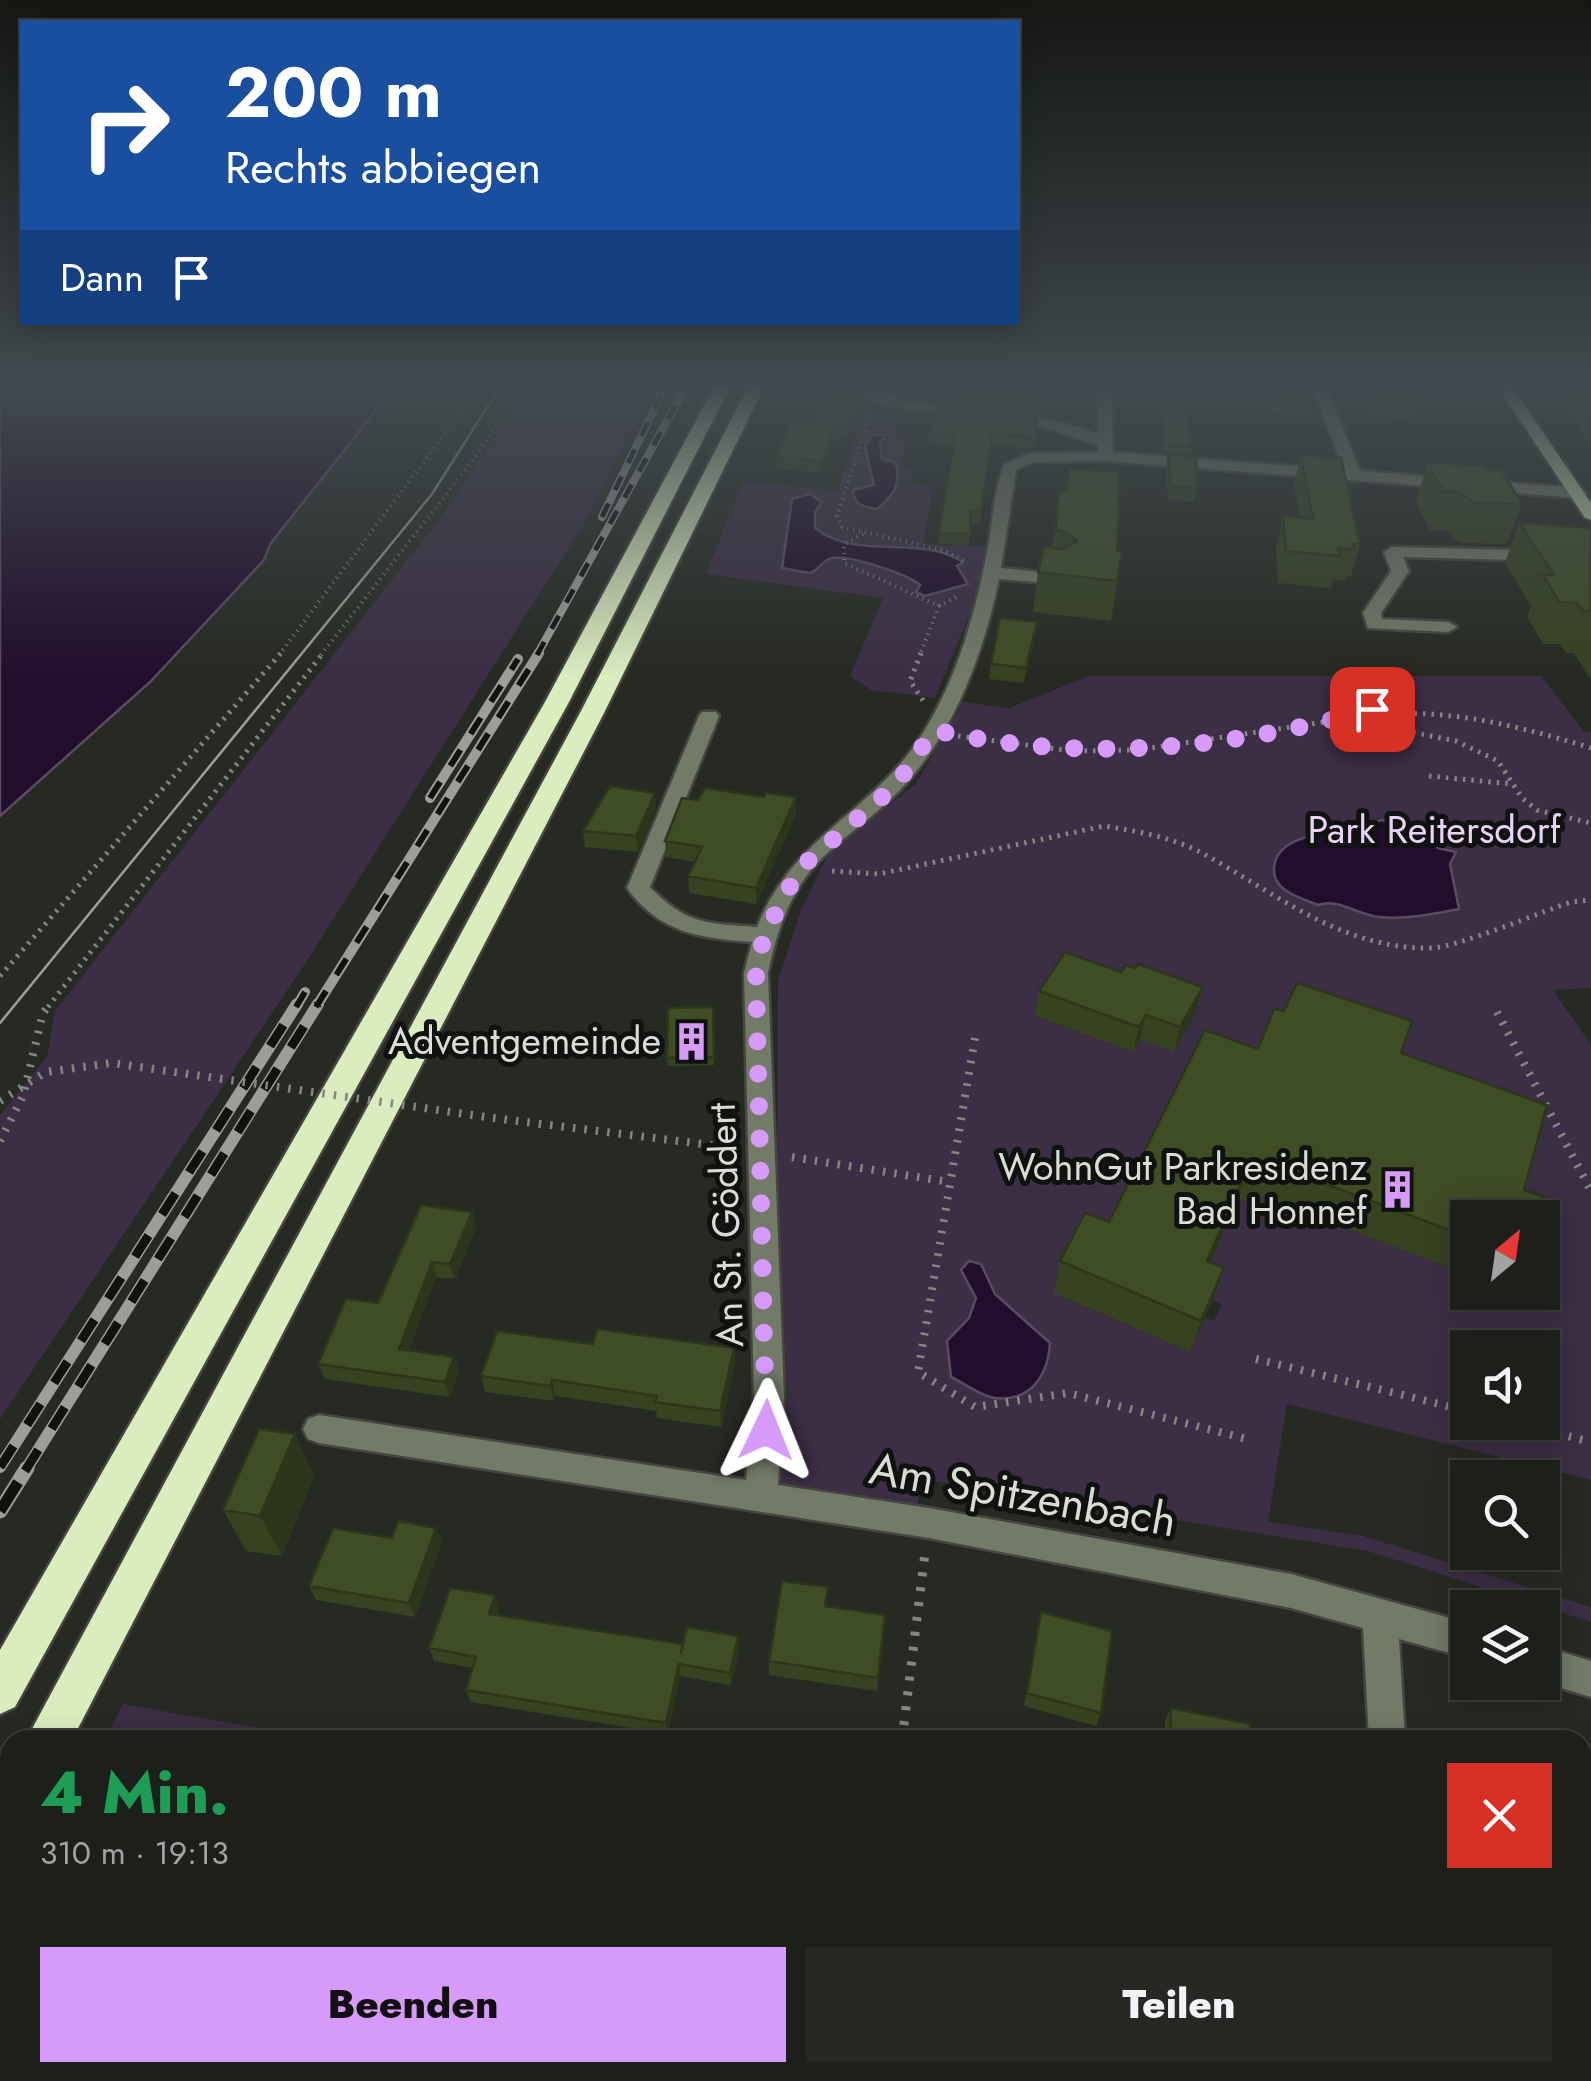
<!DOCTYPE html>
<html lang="de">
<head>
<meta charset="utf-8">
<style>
	:root { --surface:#1d201a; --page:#252823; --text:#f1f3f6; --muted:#a0a3a2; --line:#3b3e39; --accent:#d69bfa }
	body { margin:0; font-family:Jost,sans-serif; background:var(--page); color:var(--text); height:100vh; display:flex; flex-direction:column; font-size:38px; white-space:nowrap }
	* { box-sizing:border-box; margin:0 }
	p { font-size:32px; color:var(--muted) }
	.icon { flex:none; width:55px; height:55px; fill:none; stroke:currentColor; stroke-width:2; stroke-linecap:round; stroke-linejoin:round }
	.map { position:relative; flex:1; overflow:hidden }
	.sheet { position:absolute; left:0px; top:1730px; width:1592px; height:352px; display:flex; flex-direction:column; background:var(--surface); border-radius:30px 30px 0 0; box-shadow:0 5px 25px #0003,0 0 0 2px var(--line) }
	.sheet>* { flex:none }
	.banner { position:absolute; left:20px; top:20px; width:1000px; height:305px; border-radius:0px; box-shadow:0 5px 25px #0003,0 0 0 2px var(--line); background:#1a4fa0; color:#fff; overflow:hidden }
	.needle { width:65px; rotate:29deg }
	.buttons { position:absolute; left:1450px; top:1200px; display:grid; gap:20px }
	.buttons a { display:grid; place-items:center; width:110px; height:110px; border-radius:0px; background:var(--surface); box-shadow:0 5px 25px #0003,0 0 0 2px var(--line); font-size:50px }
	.pin { position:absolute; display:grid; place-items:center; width:85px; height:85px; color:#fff; margin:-42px; border-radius:20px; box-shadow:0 5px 15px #0006 }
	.me { position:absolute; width:110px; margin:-55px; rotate:2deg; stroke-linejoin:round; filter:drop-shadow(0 0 8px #0008) }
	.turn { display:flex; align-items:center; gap:35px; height:210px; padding:0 40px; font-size:45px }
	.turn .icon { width:130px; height:130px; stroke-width:2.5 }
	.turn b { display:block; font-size:70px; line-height:85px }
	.then { display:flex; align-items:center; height:95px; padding:0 40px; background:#0003; gap:20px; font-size:38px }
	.round { display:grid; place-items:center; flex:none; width:105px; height:105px; border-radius:0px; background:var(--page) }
	.overview { display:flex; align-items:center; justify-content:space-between; height:170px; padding:0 40px }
	h1 { font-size:60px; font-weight:800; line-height:75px; color:#1e9e55 }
	.cta { display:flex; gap:20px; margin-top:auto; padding:20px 40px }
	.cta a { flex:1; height:115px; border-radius:0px; background:var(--accent); color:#111; font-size:40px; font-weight:800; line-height:115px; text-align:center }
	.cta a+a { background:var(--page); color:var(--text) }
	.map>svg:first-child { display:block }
</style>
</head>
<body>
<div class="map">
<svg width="1591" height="2081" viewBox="0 0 1591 2081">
	<rect width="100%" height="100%" fill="#272a22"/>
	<path fill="#3c2e45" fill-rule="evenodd" d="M 529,387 L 653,387 L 583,525 L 306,962 L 0,1419 L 0,1115 L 47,1057 L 55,1011 L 442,516 Z
		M 863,412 L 885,414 L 905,447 L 902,467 L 912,471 L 910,484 L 933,486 L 923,544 L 985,547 L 974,603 L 935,698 L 871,690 L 850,676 L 883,598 L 706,574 L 743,481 L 837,491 ZM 792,499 L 815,512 L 815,529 L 831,541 L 962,562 L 957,566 L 960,575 L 920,585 C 898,566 857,560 829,559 L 819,570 L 783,558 Z
		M 1089,676 L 1541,676 L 1584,732 L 1591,732 L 1591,988 L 1553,990 L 1591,1045 L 1591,1480 L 1287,1404 L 1268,1522 L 1363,1536 L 1591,1607 L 1591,1622 L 1368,1551 L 920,1479 L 917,1511 L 779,1483 L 787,1393 L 777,1207 L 778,981 L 801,910 L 830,850 L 916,784 L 963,702 L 1009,708 ZM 1061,977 L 1116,996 L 1120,990 L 1130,993 L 1133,989 L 1196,1012 L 1174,1052 L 1140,1039 L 1132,1052 L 1035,1016 ZM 1287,1015 L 1399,1053 L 1388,1085 L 1446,1106 L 1448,1101 L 1470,1108 L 1469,1116 L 1530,1137 L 1508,1217 L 1542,1218 L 1542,1292 L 1468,1292 L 1467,1275 L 1293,1208 L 1297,1196 L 1258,1182 L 1249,1202 L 1238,1198 L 1197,1293 L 1222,1304 L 1214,1321 L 1205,1318 L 1192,1347 L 1183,1349 L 1060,1296 L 1055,1289 L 1069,1264 L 1062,1259 L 1071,1243 L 1101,1253 L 1196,1063 L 1248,1081 L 1264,1041 L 1274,1043 ZM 1468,1348 L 1542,1348 L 1542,1422 L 1468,1422 Z
		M 123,1704 L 325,1740 L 105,1740 Z
		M 10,1928 L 10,2072 L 961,2073 L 961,2081 L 0,2081 L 0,1948 Z"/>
	<path fill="#220d2d" stroke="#594b60" stroke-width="2.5" d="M 0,387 L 394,387 L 271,543 L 264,560 L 150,682 L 0,816 Z
		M 871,435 L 886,435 L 880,444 L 882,459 L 896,463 C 901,485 894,495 877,509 C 862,506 854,506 853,490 L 874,485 L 865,447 Z
		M 810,494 L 822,502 L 815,512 L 815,528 C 858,562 918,533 963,562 L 957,566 L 968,584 L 925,596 L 916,592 L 920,585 C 908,574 845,553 829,559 C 822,562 819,570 810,573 L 782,568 L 792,499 Z
		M 1381,820 L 1416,826 L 1438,848 L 1456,852 L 1450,864 L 1459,909 C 1433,914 1405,920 1379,917 C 1359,915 1338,898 1318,905 C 1301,898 1272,891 1274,868 C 1277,826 1355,835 1381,820 Z
		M 969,1261 L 981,1264 L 995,1294 L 1050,1343 C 1048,1374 1032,1402 995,1398 C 982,1397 964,1383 951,1377 L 947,1341 L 969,1318 L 976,1298 L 961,1270 Z"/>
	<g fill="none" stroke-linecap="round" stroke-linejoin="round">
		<defs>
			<path id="minor" d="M 859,387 C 878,387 891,399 911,403 C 979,416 1029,408 1098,434 L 1097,387 L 1111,387 L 1113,452 L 1344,470 L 1312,387 L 1326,387 L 1360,471 L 1579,488 L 1587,493 L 1579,498 L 1106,461 L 1033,462 L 1016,470 L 1001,568 L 1059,574 L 1068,579 L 1059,584 L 999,579 C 984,650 958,724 909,780 C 884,810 851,830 823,857 C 791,888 777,930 768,973 L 784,1397 L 778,1485 L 929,1508 L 1291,1574 L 1468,1623 L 1468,1658 L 1399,1639 L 1405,1740 L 1369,1740 L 1363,1628 L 1291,1608 L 929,1538 L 319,1443 L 308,1439 L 303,1429 L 308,1419 L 319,1415 L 746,1480 L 754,1397 L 744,973 L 752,942 C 700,938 659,933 627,888 L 699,716 L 702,712 L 716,712 L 719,716 L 650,887 C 687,925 706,923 757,927 C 793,835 874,812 923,733 C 958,677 976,611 988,547 C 993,521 994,489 1004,465 L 1030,453 L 1098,452 L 1098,445 L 1027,422 L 888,406 L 872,400 Z
				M 1392,547 L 1591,552 L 1591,562 L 1403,557 L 1409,571 L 1381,613 L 1382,619 L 1448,622 L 1457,627 L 1448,632 L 1368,628 L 1363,613 L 1391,571 L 1384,552 Z
				M 1542,1646 L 1591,1661 L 1591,1697 L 1542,1682 Z
				M 1385,2072 L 1427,2072 L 1427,2081 L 1385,2081 Z"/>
			<path id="major" d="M 1498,387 L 1512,387 L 1591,503 L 1591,520 L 1585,518 Z"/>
			<path id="highway" d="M 714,387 L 730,387 L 569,702 L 15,1707 L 0,1714 L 0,1650 L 545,702 Z
				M 748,387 L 764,387 L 605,711 L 72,1740 L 26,1740 L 581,711 Z
				M 10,1789 L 10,1850 L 0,1854 L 0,1793 Z"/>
		</defs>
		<use href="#minor" stroke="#44463f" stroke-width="5"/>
		<use href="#major" stroke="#44463f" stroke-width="5"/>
		<use href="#highway" stroke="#44463f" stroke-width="5"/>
		<path stroke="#848680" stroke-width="4" stroke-dasharray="1 5" stroke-linecap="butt" d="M 871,413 L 837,516 L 842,527 L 943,550 L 968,562
			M 863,534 L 844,545 L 844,563 L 939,606 L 920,655
			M 939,606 L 960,595
			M 279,655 L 480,387
			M 321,655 L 479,452 L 521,387"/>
		<path stroke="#848680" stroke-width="5" stroke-dasharray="2.5 6" stroke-linecap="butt" d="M 921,653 L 910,681 L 924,702
			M 1330,721 C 1422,702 1503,721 1591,748
			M 958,736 L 1072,751 L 1137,750 L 1324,722 L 1391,728 L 1456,741 L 1498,761 L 1522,798 L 1537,810 L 1591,823
			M 1429,776 L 1512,784
			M 832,871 L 879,874 L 1104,826 C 1136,831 1171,837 1200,852 C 1275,892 1341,950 1432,948 C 1458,947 1541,912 1571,902 L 1591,900
			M 0,976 L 281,653
			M 48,1007 L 323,653"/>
		<path stroke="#848680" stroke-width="8" stroke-dasharray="2.5 9" stroke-linecap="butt" d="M 1497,1012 L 1591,1191
			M 975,1038 L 918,1372 L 975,1407 L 1068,1393 L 1247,1439
			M 493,1118 L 735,1148
			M 0,1141 L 23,1096 L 43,1013 L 50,1004
			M 792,1157 L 949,1182
			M 1256,1359 L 1468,1411
			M 1513,1422 L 1591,1442"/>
		<path stroke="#848680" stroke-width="9" stroke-dasharray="4 11" stroke-linecap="butt" d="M 902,1740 L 925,1553
			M 10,2081 L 13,2072
			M 859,2081 L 860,2072"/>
		<use href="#minor" fill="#737a68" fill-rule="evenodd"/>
		<use href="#major" fill="#bdcda6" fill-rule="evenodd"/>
		<use href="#highway" fill="#dbedbf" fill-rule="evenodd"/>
		<path stroke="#9c9e98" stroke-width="2.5" d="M 0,1023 L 432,494 L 500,387"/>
		<defs>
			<path id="rail-far3" d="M 602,517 L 665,387
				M 537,655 L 686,387"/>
			<path id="rail-far2" d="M 430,798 L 518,659
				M 296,1007 L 305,992
				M 316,1007 L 539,653"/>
			<path id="rail-far1" d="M 0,1467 L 297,1004
				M 25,1471 L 318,1004"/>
			<path id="rail" d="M 0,1511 L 27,1468"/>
		</defs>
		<use href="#rail-far3" stroke="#9c9e98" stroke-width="8"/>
		<use href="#rail-far2" stroke="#9c9e98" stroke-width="10"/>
		<use href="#rail-far1" stroke="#9c9e98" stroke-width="12"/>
		<use href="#rail" stroke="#9c9e98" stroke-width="15"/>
		<use href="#rail-far3" stroke="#10120f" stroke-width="5" stroke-dasharray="15" stroke-linecap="butt"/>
		<use href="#rail-far2" stroke="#10120f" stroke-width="6" stroke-dasharray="19" stroke-linecap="butt"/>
		<use href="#rail-far1" stroke="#10120f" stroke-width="9" stroke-dasharray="25" stroke-linecap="butt"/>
		<use href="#rail" stroke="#10120f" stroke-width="11" stroke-dasharray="34" stroke-linecap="butt"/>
		<path stroke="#848680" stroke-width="8" stroke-dasharray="2.5 9" stroke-linecap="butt" d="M 0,1101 L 46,1072 L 112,1063 L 493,1118"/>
	</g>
	<path fill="#364220" d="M 865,387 L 865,398 L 848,438 L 835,437 L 822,473 L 777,469 L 776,457 L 813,423 Z
		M 906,387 L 1074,387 L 1073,392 L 1038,390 L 1036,414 L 940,404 L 941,389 Z
		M 1262,387 L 1307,387 L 1312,408 L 1309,421 L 1266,409 Z
		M 1365,387 L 1412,387 L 1420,407 L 1416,421 L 1374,418 Z
		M 1550,387 L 1591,387 L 1591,444 Z
		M 1161,411 L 1192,447 L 1191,454 L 1163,452 L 1160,418 Z
		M 930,433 L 1036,437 L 1035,448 L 991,445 L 980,524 L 970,523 L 969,545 L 938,544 L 952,450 L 952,445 L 930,444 Z
		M 1168,455 L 1197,488 L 1194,502 L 1169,500 L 1165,469 Z
		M 1301,455 L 1360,544 L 1351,576 L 1346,576 L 1345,581 L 1333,580 L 1331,588 L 1278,583 L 1276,548 L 1283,516 L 1300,518 L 1294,485 Z
		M 1428,463 L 1486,470 L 1522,504 L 1507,544 L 1461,543 L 1446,531 L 1430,531 L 1416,502 Z
		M 1059,493 L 1117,551 L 1122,551 L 1111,621 L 1033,612 L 1038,572 L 1052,548 Z
		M 1519,523 L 1591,528 L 1591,680 L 1574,653 L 1566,653 L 1560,644 L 1543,644 L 1527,617 L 1531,606 L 1505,563 Z
		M 1035,637 L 1024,683 L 989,679 L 991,664 Z
		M 655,793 L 656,809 L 638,852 L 585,847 L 583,831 Z
		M 796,814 L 756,904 L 689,893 L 688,876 L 695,862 L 666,857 L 665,841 Z
		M 1121,972 L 1203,987 L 1196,1011 L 1174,1052 L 1140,1039 L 1133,1052 L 1035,1016 L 1039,991 Z
		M 713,1007 L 714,1065 L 668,1066 L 667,1058 Z
		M 1258,1049 L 1401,1053 L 1524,1190 L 1468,1218 L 1468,1275 L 1253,1193 L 1249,1203 L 1238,1198 L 1210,1263 L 1213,1299 L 1190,1352 L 1054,1293 L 1060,1261 L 1109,1222 Z
		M 472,1212 L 476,1227 L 455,1279 L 436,1277 L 409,1350 L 454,1357 L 459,1372 L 449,1397 L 325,1379 L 318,1364 Z
		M 593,1344 L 734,1348 L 735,1364 L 721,1427 L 657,1418 L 656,1411 L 555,1396 L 554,1401 L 485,1392 L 481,1376 Z
		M 314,1476 L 282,1556 L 246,1551 L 223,1510 Z
		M 436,1528 L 442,1542 L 415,1617 L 316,1600 L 309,1586 Z
		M 826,1606 L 885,1615 L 877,1691 L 769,1675 L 769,1661 Z
		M 499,1608 L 497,1615 L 683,1644 L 739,1648 L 731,1685 L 680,1676 L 668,1734 L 471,1702 L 466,1690 L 473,1668 L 434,1661 L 429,1648 Z
		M 1041,1612 L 1101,1713 L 1096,1726 L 1024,1706 Z
		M 1171,1708 L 1249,1740 L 1164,1740 L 1165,1721 Z
		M 1591,1770 L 1591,1886 L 1582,1794 L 1582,1778 Z"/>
	<path fill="#2c361a" d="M 865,387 L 865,398 L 848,438 L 849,426 Z
		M 836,425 L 835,437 L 822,473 L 822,461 Z
		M 1037,622 L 1035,637 L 1024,683 L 1026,668 Z
		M 655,793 L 656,809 L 638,852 L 636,836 Z
		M 796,797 L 796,814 L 756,904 L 756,888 Z
		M 1203,987 L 1196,1011 L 1174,1052 L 1180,1027 Z
		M 1146,1015 L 1140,1039 L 1133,1052 L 1139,1027 Z
		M 1248,1166 L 1238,1198 L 1197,1293 L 1207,1261 Z
		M 472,1212 L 476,1227 L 455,1279 L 450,1264 Z
		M 432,1262 L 436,1277 L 404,1364 L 399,1349 Z
		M 1224,1268 L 1213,1299 L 1190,1352 L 1201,1321 Z
		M 734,1348 L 735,1364 L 721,1427 L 720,1411 Z
		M 454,1357 L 459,1372 L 449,1397 L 445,1382 Z
		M 552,1380 L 555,1396 L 554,1401 L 550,1386 Z
		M 295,1434 L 314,1476 L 282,1556 L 260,1516 Z
		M 436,1528 L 442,1542 L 415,1617 L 409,1603 Z
		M 495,1595 L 499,1608 L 494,1626 L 489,1614 Z
		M 738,1636 L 739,1648 L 731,1685 L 730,1673 Z
		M 679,1664 L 680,1676 L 668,1734 L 666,1723 Z"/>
	<path fill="#3f4d25" stroke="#2c361a" stroke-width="2.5" d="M 819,387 L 865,387 L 849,426 L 836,425 L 822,461 L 776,457 L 792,421 L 813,423 Z
		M 942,387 L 1038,387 L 1038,402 L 941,392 Z
		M 1267,387 L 1307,387 L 1312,408 L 1269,396 Z
		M 1372,387 L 1412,387 L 1420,407 L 1378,405 Z
		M 1565,387 L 1591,387 L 1591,423 Z
		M 938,405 L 1037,418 L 1036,437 L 992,434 L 981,512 L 971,512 L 970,534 L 939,533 L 954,442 L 953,434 L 930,433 Z
		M 1161,411 L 1187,412 L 1192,447 L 1165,445 Z
		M 1168,455 L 1196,457 L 1197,488 L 1171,486 Z
		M 1301,455 L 1341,458 L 1360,544 L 1353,544 L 1354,549 L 1338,548 L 1340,556 L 1286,551 L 1283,516 L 1313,519 Z
		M 1428,463 L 1483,465 L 1486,470 L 1501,470 L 1522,504 L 1475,503 L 1459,492 L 1443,491 Z
		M 1069,469 L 1120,472 L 1117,551 L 1122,551 L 1117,581 L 1038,572 L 1044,547 L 1064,549 L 1077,541 L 1066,532 L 1056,531 L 1059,493 L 1067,490 Z
		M 1519,523 L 1591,528 L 1591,611 L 1583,611 L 1577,603 L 1559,602 L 1543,575 L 1554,575 Z
		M 1000,618 L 1037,622 L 1026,668 L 991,664 Z
		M 610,786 L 655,793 L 636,836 L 583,831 Z
		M 705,788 L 764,797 L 766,793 L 796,797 L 756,888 L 688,876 L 702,847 L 665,841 L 682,798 L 698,800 Z
		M 1065,952 L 1121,972 L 1126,965 L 1135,968 L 1138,964 L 1203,987 L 1180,1027 L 1146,1015 L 1139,1027 L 1039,991 Z
		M 1297,983 L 1412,1021 L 1401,1053 L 1547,1105 L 1524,1190 L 1548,1198 L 1542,1222 L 1542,1218 L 1468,1218 L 1468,1237 L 1264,1161 L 1260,1171 L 1248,1166 L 1207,1261 L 1224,1268 L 1201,1321 L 1060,1261 L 1085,1213 L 1109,1222 L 1205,1030 L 1258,1049 L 1274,1009 L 1284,1011 Z
		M 713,1007 L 714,1057 L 667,1058 L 668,1008 Z
		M 421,1205 L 472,1212 L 450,1264 L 432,1262 L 399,1349 L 454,1357 L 445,1382 L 318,1364 L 346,1299 L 378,1303 Z
		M 597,1329 L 734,1348 L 720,1411 L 655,1402 L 657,1396 L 552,1380 L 550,1386 L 481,1376 L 497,1331 L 593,1344 Z
		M 259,1429 L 295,1434 L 260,1516 L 223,1510 Z
		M 398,1521 L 436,1528 L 409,1603 L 309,1586 L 333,1528 L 392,1538 Z
		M 782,1581 L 828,1587 L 825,1606 L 885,1615 L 878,1678 L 769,1661 Z
		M 450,1588 L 495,1595 L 489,1614 L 683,1644 L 681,1653 L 687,1627 L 738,1636 L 730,1673 L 679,1664 L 666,1723 L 466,1690 L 476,1657 L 429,1648 Z
		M 1041,1612 L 1112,1631 L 1101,1713 L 1027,1693 Z
		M 1171,1708 L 1250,1724 L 1249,1740 L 1170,1740 Z"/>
	<linearGradient id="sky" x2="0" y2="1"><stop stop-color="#151713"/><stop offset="0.57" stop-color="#414a4f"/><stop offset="1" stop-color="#414a4f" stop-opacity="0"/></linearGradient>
	<rect width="1591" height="678" fill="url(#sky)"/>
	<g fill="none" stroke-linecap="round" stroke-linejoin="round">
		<path stroke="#d69bfa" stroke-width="18" stroke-dasharray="0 32.4" d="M 766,1430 L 756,974 L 764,935 L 800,868 L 896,785 L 934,730 C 1079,763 1228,750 1372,709"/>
	</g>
	<defs>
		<symbol id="building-bare" viewBox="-9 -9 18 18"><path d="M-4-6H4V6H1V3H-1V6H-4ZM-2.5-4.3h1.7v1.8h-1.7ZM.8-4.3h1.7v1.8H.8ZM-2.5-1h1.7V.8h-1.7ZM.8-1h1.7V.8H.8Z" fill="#d69bfa" stroke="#10120f" stroke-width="2.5" paint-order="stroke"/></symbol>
	</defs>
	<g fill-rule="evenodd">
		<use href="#building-bare" x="664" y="1014" width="55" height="55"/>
		<use href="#building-bare" x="1370" y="1162" width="55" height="55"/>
	</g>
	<g text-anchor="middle" stroke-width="10" stroke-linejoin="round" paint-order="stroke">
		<g font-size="38" fill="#e9d2f8" stroke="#10120f">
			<text x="1434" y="843">Park Reitersdorf</text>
		</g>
		<g font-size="38" fill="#dadcd7" stroke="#10120f" text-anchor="end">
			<text x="661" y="1054">Adventgemeinde</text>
			<text x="1367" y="1180">WohnGut Parkresidenz<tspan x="1367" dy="44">Bad Honnef</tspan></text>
		</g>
		<g font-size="38" fill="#dadcd7" stroke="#10120f">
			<text transform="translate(726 1225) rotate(-92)" y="13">An St. Göddert</text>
		</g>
		<g font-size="45" fill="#dadcd7" stroke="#10120f">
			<text transform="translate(1023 1494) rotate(10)" y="16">Am Spitzenbach</text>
		</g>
	</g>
</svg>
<div class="buttons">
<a><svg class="needle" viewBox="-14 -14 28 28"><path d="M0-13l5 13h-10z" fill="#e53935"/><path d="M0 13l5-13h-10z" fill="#a0a3a2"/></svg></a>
<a><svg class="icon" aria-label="sound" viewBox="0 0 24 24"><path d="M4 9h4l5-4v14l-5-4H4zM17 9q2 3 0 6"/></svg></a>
<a><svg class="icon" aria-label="search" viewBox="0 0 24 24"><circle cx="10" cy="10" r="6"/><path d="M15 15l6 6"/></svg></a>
<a><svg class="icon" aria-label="layers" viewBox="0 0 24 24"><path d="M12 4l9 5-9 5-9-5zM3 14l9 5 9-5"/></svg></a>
</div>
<div class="pin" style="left:1372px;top:709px;background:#d93025"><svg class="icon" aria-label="arrive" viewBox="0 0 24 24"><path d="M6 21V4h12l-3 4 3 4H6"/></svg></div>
<svg class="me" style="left:766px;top:1430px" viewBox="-20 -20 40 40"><path d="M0-17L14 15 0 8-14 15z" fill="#d69bfa" stroke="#fff" stroke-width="4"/></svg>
<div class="banner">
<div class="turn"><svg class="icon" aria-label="right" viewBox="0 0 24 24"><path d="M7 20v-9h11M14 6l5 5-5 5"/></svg><div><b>200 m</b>Rechts abbiegen</div></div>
<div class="then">Dann<svg class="icon" aria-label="arrive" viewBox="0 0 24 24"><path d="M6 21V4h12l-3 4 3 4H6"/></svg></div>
</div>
<section class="sheet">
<div class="overview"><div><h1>4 Min.</h1><p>310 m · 19:13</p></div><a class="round" style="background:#d93025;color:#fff"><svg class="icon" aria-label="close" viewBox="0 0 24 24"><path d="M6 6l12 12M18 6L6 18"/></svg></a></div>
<div class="cta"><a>Beenden</a><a>Teilen</a></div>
</section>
</div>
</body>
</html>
